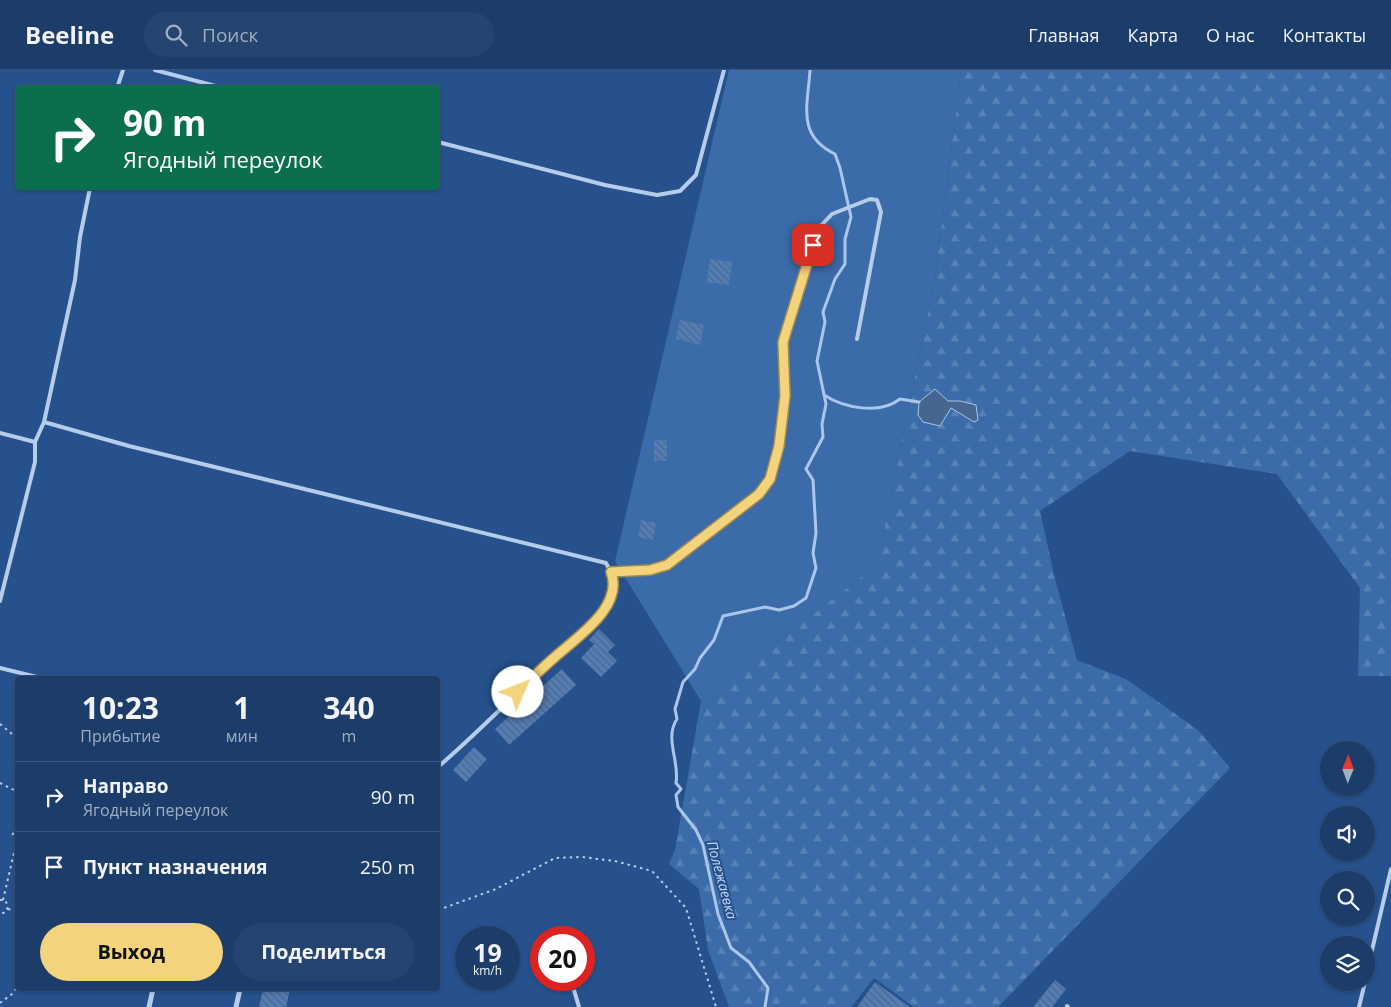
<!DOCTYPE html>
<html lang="ru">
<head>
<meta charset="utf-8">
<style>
	:root { --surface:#1c3d6a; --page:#254470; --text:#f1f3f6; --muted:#a0aec1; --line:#3a567e; --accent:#f3d37b }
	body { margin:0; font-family:"Open Sans",sans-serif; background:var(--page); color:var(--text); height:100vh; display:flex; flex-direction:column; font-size:19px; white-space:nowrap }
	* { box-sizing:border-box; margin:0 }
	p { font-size:16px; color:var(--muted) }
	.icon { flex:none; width:28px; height:28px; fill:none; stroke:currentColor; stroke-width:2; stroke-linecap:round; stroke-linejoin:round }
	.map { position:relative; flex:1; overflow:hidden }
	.panel { position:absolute; left:15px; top:606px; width:425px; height:315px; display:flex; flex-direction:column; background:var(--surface); border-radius:5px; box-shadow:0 1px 4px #0004,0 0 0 1px var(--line) }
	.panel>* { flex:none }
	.hud { position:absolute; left:15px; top:15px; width:425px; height:105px; border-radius:5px; box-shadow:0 1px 4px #0004,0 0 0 1px var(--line); background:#0b6e4f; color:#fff; overflow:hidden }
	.needle { width:32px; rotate:1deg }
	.buttons { position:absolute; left:1320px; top:671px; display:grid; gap:10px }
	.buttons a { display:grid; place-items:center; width:55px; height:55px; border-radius:50%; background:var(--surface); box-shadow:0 1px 4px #0004,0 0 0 1px var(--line); font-size:25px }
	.speed { position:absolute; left:455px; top:856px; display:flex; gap:10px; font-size:25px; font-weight:700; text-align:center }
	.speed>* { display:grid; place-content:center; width:65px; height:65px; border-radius:50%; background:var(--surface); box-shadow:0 1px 4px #0004,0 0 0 1px var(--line); line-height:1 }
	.speed small { font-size:12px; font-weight:400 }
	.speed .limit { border:8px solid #d22; background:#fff; color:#111 }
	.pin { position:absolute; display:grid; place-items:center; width:42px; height:42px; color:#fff; margin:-21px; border-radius:10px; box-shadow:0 2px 8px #0006 }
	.me { position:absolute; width:55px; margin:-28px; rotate:46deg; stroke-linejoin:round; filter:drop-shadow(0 0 4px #0008) }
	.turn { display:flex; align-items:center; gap:18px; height:105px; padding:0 25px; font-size:22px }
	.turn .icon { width:65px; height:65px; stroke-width:2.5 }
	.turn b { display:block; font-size:35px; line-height:42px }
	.eta { display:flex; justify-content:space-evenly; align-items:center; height:85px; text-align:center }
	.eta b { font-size:30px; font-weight:700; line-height:35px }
	.primary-button { display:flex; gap:10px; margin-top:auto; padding:10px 25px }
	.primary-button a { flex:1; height:58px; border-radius:30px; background:var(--accent); color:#111; font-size:20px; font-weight:700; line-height:58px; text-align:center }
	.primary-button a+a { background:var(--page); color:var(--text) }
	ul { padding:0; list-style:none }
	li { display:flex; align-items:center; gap:15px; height:70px; padding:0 25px; border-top:1px solid var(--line) }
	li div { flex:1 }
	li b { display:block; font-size:19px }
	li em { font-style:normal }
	header { display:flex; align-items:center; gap:30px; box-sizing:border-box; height:70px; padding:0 25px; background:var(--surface); border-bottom:1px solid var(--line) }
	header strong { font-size:24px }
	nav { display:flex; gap:28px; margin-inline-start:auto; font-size:18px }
	.search { width:350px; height:45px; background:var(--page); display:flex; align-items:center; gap:12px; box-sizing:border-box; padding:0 18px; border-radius:28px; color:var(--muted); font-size:19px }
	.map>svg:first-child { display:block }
</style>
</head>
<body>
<header>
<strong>Beeline</strong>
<div class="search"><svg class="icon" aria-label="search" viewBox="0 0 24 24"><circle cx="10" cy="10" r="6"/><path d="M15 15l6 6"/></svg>Поиск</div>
<nav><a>Главная</a><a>Карта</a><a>О нас</a><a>Контакты</a></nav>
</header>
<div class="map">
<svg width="1391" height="937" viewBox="0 0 1391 937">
	<defs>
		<pattern id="forest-firs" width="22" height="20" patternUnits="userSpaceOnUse" patternTransform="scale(1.25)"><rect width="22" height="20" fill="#3b6ba9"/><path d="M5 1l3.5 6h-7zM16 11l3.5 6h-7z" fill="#5881b6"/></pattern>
		<pattern id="building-back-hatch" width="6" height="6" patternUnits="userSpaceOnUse" patternTransform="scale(1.25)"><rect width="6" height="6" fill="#537db5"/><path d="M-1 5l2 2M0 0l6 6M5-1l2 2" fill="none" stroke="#506786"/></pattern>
	</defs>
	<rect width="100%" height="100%" fill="#26518d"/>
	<path fill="url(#forest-firs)" d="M 961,0 L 1391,0 L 1391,606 L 1358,606 L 1360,518 L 1277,404 L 1130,381 L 1040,441 L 1055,509 L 1077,590 L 1126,609 L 1198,660 L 1230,698 L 998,937 L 914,937 L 874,908 L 851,937 L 729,937 L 708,880 L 699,819 L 669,794 L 675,780 L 701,631 L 877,494 L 935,207 Z"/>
	<path fill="#3b6ba9" d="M 729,0 L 961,0 L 935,207 L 877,495 L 701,631 L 615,491 Z"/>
	<path fill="#46658f" stroke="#aac7eb" d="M 935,319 L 948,331 L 960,331 L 976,335 L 978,350 L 974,352 L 951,338 L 940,356 L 923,352 L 918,345 L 919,332 Z"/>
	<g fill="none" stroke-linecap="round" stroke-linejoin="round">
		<path stroke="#aac7eb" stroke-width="3" d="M 824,325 C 844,338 880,345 900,329 L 919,332
			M 765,937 L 768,918 L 749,892 L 731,878 L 718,844 L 703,775 L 696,760 L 678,737 L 676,725 L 681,719 L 676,713 C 680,692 664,668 677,649 L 675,639 L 683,612 L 695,599 L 700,588 L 714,570 L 723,546 L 765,537 L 779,540 L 794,536 L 806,528 L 816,498 L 813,483 L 816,463 L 813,410 L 806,399 L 823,367 L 822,354 L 826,334 L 817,291 L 825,252 L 823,242 L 835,209 L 845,194 L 845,169 L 851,147 L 840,98 L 835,84 C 796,65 808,35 810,0"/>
	</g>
	<path fill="url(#building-back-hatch)" d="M 710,189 L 732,192 L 729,215 L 707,212 Z
		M 680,250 L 704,255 L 700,275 L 676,269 Z
		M 654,370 L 667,370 L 667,391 L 654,391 Z
		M 641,450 L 656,453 L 653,470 L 638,467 Z
		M 599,559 L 615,575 L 608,582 L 617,591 L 601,607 L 581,588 L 594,574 L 589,570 Z
		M 562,599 L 576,615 L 509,675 L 495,659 Z
		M 474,677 L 487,689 L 466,712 L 453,700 Z
		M 1055,910 L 1066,919 L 1052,937 L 1033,937 Z
		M 875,912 L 910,937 L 857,937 Z
		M 263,919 L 290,919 L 286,937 L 259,937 Z"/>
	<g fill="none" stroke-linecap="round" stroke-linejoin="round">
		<path stroke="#b6cdea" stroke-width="2" stroke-dasharray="2.5 4" stroke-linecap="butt" d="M 0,654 L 18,669
			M 0,713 L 18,722
			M 18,758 L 12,765 L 18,770
			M 0,830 L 5,830 L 8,836 L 6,842 L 0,844
			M 3,830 L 17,770
			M 8,839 L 18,841
			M 438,840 L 496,819 L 555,788 L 582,787 L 615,791 L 652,801 L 686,838 L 716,937
			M 0,933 L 12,924 L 18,916"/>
		<path stroke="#b6cdea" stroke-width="4" d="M 155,0 L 223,18
			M 117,18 L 123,0
			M 438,72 L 605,115 L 657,125 L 680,121 L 696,105 L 724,0
			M 44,352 L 75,210 L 80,167 L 90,118
			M 0,363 L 35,372
			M 611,502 L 651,500 L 667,495 L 759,424 L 770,409 L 779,376 L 785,326 L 783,272 L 816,161 L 832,144 L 870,129 L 877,130 L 881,142 L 857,269
			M 0,531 L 35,392 L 35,372 L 44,352 L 129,376 L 606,493 C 612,504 617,513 612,525 C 600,552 576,568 555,587 C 516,623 479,662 438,697
			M 0,598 L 45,609
			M 1366,906 L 1391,799
			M 571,910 L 579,937
			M 1067,936 L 1068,937
			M 1359,937 L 1365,912"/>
		<path stroke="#b6cdea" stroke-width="5" d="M 149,937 L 153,919
			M 236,937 L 240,919"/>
	</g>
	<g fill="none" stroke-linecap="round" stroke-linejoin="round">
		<defs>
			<path id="route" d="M 518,622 C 530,610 542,598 555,587 C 577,567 624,537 611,502 L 650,500 L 667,495 L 759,424 L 770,409 L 779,376 L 785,326 L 783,272 L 813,175"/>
		</defs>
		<use href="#route" stroke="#9e8950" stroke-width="12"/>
		<use href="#route" stroke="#f3d37b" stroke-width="9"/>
	</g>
	<g text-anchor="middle" stroke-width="4" stroke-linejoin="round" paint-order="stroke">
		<g font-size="14" font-style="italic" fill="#c2d7f1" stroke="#26518d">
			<text transform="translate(722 810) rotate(75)" y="5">Полежаевка</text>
		</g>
	</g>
</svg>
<div class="buttons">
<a><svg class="needle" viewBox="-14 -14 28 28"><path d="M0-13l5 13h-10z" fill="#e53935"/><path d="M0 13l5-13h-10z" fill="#a0aec1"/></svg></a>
<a><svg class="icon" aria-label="sound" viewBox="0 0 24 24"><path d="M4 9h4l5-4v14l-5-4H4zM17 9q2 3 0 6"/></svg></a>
<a><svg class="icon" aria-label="search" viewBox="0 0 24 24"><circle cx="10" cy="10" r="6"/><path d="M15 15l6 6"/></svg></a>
<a><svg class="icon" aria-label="layers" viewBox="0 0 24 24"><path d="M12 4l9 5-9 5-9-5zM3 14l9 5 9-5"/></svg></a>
</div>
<div class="speed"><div>19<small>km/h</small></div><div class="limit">20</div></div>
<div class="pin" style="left:813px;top:175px;background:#d93025"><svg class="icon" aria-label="arrive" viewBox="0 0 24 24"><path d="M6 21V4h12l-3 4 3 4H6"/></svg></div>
<svg class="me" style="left:518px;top:622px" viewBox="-20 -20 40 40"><circle r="19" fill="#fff"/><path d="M0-13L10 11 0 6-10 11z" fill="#f3d37b"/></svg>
<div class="hud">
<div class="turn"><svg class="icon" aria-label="right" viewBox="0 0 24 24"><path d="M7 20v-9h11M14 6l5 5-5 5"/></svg><div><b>90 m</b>Ягодный переулок</div></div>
</div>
<section class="panel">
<div class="eta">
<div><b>10:23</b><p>Прибытие</p></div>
<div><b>1</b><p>мин</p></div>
<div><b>340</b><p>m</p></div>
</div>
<ul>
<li><svg class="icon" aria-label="right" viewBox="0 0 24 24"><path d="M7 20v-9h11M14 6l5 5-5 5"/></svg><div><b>Направо</b><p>Ягодный переулок</p></div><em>90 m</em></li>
<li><svg class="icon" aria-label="arrive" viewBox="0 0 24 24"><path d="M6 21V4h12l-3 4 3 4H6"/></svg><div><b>Пункт назначения</b></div><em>250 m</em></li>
</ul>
<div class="primary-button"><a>Выход</a><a>Поделиться</a></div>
</section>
</div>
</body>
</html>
